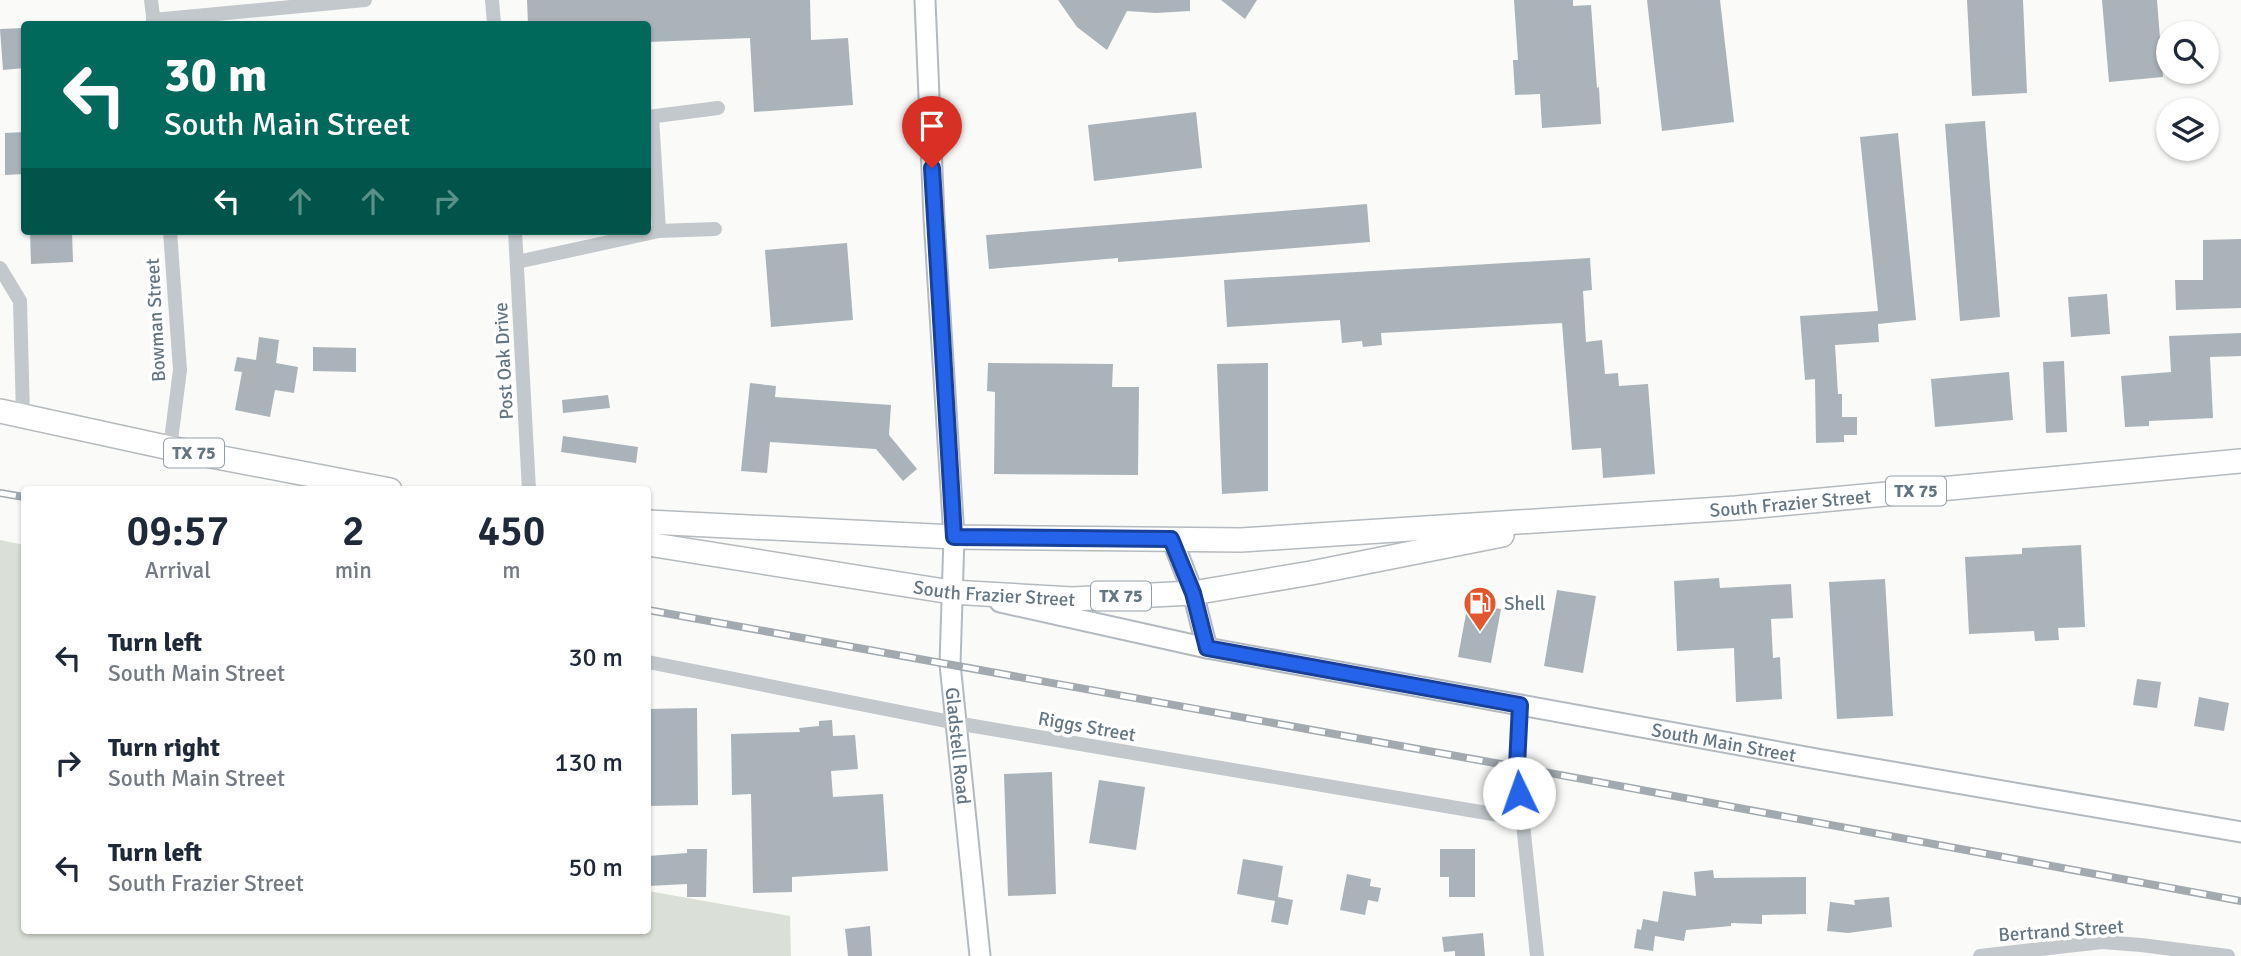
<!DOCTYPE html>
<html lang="en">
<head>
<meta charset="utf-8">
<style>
	:root { --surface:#fff; --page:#f2f2f3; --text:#1f2937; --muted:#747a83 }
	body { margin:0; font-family:Signika,sans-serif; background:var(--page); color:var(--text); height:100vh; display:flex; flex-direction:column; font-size:26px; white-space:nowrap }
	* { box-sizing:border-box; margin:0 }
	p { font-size:23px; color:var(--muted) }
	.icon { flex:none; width:38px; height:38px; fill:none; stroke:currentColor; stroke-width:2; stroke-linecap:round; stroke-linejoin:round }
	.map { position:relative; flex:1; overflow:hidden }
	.side { position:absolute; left:21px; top:486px; width:630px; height:448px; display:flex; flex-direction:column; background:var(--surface); border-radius:7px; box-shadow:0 2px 5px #0004 }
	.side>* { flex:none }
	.hud { position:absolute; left:21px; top:21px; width:630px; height:214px; border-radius:7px; box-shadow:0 2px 5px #0004; background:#00695c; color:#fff; overflow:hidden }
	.buttons { position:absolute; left:2156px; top:21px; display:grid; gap:14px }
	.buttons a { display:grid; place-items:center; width:63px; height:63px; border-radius:50%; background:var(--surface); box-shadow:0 2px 5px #0004; font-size:35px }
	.pin { position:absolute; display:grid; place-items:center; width:60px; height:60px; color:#fff; margin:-72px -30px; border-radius:50% 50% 50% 0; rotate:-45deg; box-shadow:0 0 7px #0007 }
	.pin .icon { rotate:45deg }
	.me { position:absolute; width:77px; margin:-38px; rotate:357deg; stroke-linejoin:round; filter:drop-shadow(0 0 5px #0008) }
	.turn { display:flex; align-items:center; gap:24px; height:147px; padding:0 28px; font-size:32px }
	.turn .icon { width:91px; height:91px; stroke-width:2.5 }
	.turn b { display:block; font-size:49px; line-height:60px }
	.lanes { display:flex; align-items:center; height:66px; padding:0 28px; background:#0003; justify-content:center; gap:35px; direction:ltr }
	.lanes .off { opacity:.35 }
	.eta { display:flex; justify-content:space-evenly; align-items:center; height:119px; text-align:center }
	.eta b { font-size:42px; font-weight:600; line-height:49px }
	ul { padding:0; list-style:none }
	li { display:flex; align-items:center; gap:21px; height:105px; padding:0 28px }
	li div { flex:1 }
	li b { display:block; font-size:26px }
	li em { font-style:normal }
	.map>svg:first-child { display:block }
</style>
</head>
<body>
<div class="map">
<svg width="2241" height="956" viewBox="0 0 2241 956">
	<rect width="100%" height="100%" fill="#fafaf8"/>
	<path fill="#dadfd7" d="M 0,540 L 24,545 L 24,931 L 648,931 L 648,891 L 790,916 L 791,956 L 0,956 Z"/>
	<path fill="#aab3b9" d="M 527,0 L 810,0 L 811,40 L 848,38 L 853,105 L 754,112 L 750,38 L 648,42 L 648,24 L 528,24 Z
		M 1058,0 L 1190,0 L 1190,11 L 1156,13 L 1127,11 L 1107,50 L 1077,27 Z
		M 1221,0 L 1257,0 L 1245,19 Z
		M 1514,0 L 1573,0 L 1573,6 L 1591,5 L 1597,88 L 1599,87 L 1601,124 L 1542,128 L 1540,94 L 1515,95 L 1513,60 L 1518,60 Z
		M 1647,0 L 1720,0 L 1734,122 L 1662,131 Z
		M 1967,0 L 2023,0 L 2027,93 L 1972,96 Z
		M 2102,0 L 2157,0 L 2163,77 L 2109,82 Z
		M 24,28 L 24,68 L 3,70 L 0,29 Z
		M 1196,112 L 1202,168 L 1094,181 L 1088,125 Z
		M 1985,121 L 2000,317 L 1960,321 L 1945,124 Z
		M 24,132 L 24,174 L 5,175 L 5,133 Z
		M 1898,133 L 1916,320 L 1878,324 L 1879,342 L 1835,345 L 1838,394 L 1842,394 L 1842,417 L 1857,417 L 1857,435 L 1844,435 L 1844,442 L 1816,443 L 1815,379 L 1805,380 L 1800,316 L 1878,311 L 1860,137 Z
		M 1367,204 L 1370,242 L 1118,262 L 1118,258 L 989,269 L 986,235 Z
		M 30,231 L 72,231 L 73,262 L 31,264 Z
		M 2241,239 L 2241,308 L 2176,310 L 2175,280 L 2203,280 L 2203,240 Z
		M 847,243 L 853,320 L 771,327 L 765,250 Z
		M 1590,258 L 1592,290 L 1583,291 L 1586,342 L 1602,340 L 1605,374 L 1618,373 L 1619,386 L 1648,384 L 1655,474 L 1603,478 L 1601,448 L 1572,450 L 1562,323 L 1381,333 L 1382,345 L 1363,347 L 1362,341 L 1342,343 L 1340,320 L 1227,327 L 1224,280 Z
		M 2107,294 L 2110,334 L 2071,337 L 2068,297 Z
		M 2241,333 L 2241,356 L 2210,357 L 2213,418 L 2149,421 L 2149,426 L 2125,427 L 2121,376 L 2171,372 L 2169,336 Z
		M 259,337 L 279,340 L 276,363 L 298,367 L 294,393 L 275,390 L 270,417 L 235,410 L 242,372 L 234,371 L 237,357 L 256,360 Z
		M 313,347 L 356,348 L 356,372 L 313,371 Z
		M 2064,361 L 2067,432 L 2046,433 L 2043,362 Z
		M 988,363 L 1113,364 L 1112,387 L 1139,387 L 1138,475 L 994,474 L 995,392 L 987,391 Z
		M 1268,363 L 1268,491 L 1222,494 L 1217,364 Z
		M 2009,372 L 2013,420 L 1935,427 L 1931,379 Z
		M 750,383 L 776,386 L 775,397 L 891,405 L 889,435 L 917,469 L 903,481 L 876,449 L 770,442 L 767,473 L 741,471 Z
		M 608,395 L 610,408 L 563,413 L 562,400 Z
		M 563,436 L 638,447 L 636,463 L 561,452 Z
		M 2081,545 L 2085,627 L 2058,628 L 2059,640 L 2035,641 L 2034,631 L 1969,634 L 1965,557 L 2022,554 L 2022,548 Z
		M 1719,578 L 1720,588 L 1791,584 L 1793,618 L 1771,619 L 1773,658 L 1780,657 L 1782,699 L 1736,702 L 1734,648 L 1677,651 L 1674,581 Z
		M 1885,579 L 1893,716 L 1837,719 L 1829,582 Z
		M 1557,590 L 1596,596 L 1583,673 L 1544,666 Z
		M 1468,603 L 1501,609 L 1491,663 L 1458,657 Z
		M 2137,679 L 2161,682 L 2157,708 L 2133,705 Z
		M 2199,697 L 2229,703 L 2224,731 L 2194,726 Z
		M 697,708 L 698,805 L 648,806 L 648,709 Z
		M 832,720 L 833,736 L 855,735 L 858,769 L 831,771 L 833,797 L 883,794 L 888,871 L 792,877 L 792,892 L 753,893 L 751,794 L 732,795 L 731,734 L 800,732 L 799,728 L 819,726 L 819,721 Z
		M 1052,772 L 1056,894 L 1008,896 L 1004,774 Z
		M 1099,780 L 1145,787 L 1136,850 L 1089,843 Z
		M 687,849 L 707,849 L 706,897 L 687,897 L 687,884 L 648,886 L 648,856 L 687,853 Z
		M 1440,849 L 1475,849 L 1475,897 L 1449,897 L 1449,877 L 1440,877 Z
		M 1243,859 L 1283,866 L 1278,897 L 1293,900 L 1288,925 L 1271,922 L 1275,901 L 1237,894 Z
		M 1713,870 L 1714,878 L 1806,877 L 1806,914 L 1762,915 L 1762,924 L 1731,923 L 1731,926 L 1686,930 L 1684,941 L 1655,936 L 1653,951 L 1634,948 L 1637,929 L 1641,930 L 1643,919 L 1658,922 L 1663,891 L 1696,896 L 1694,872 Z
		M 1347,874 L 1371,879 L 1370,886 L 1381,888 L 1378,902 L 1368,900 L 1365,915 L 1340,910 Z
		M 1889,897 L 1892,927 L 1848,933 L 1827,931 L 1830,902 L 1855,905 L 1854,900 Z
		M 870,926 L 872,956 L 848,956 L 845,929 Z
		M 1483,933 L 1485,956 L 1455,956 L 1455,951 L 1444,952 L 1442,937 Z"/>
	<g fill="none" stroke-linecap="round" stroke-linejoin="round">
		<defs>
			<g id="secondary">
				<path id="s1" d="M 925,0 L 934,218 L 954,537 L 950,664 L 980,956"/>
				<path id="s2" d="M 1172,539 L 1193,593 L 1207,648 L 1817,759 L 2241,832"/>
				<path d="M 1000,602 L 1207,648"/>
			</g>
			<g id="primary">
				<path d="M 0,411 L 170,448 L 390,490"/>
				<path id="s3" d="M 648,522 L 954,537 L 1241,540 L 1736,508 L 2241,461"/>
				<path id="s4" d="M 648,544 L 951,592 L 1072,599 L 1193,593 L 1311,573 L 1502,535"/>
			</g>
		</defs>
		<use href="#secondary" stroke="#b3babf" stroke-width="23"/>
		<use href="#primary" stroke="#b5babe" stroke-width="26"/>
		<path stroke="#c3c8cc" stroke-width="14" d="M 151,0 L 154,24
			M 492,0 L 494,24
			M 153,20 L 365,0
			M 648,117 L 718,108
			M 652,117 L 659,231
			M 170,231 L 180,370 L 170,448
			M 515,231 L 529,490
			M 517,262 L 659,231 L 715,229
			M 0,268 L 20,301 L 23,415
			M 648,662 L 956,723 L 1522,819
			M 1520,704 L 1517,767 L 1537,956
			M 1980,956 L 2102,942 L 2141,945 L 2228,956"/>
		<use href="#secondary" stroke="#fff" stroke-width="19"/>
		<use href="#primary" stroke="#fff" stroke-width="23"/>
		<defs>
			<path id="rail" d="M 0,493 L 24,497
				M 648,610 L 1517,767 L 2241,901"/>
		</defs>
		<use href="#rail" stroke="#a2aab0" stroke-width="8"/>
		<use href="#rail" stroke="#fff" stroke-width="5" stroke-dasharray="16" stroke-linecap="butt"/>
	</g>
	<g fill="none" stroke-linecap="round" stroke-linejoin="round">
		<defs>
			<path id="route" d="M 932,168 L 954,537 L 1171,539 L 1193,593 L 1207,648 L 1520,705 L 1517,766 L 1519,793"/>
		</defs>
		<use href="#route" stroke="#184099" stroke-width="18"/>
		<use href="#route" stroke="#2563eb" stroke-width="12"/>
	</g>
	<defs>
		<symbol id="fuel-pin" viewBox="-11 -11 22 30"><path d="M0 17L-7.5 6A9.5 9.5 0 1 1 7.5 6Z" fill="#e4572e" stroke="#fff"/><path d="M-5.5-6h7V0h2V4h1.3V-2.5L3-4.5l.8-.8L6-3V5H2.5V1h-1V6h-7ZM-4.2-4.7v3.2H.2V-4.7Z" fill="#fff"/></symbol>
	</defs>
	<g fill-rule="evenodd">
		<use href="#fuel-pin" x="1461" y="584" width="38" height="52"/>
	</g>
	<g text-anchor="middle" stroke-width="7" stroke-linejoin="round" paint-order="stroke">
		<g fill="#fff" stroke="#939fa8" stroke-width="2">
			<rect x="164" y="438.5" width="60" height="29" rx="5"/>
			<rect x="1886" y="476.5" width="60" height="29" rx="5"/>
			<rect x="1091" y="581.5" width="60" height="29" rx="5"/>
		</g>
		<g font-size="18" font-weight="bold" fill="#657683">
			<text x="194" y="459">TX 75</text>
			<text x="1916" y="497">TX 75</text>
			<text x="1121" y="602">TX 75</text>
		</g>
		<g font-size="19" fill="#657683" stroke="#fff">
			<text transform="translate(155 320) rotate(-93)" y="7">Bowman Street</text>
			<text transform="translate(503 361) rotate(-93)" y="7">Post Oak Drive</text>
			<text dy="7" stroke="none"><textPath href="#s3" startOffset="1144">South Frazier Street</textPath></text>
			<text dy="7" stroke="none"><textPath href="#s4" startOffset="350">South Frazier Street</textPath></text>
			<text transform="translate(1087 726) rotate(10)" y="7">Riggs Street</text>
			<text dy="7" stroke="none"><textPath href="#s2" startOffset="640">South Main Street</textPath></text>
			<text dy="7" stroke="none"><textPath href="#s1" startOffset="747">Gladstell Road</textPath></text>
			<text transform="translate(2061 930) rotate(-4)" y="7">Bertrand Street</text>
		</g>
		<g font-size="19" fill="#657683" stroke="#fff" text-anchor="start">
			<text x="1504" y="610">Shell</text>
		</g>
	</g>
</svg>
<div class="buttons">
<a><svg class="icon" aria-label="search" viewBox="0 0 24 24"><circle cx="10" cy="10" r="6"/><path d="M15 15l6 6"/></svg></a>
<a><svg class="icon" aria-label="layers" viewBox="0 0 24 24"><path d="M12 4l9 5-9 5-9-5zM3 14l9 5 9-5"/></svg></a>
</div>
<div class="pin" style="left:932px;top:168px;background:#d93025"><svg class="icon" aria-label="arrive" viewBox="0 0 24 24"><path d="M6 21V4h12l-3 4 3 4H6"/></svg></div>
<svg class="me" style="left:1519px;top:793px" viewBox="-20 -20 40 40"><circle r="19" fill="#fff"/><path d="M0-13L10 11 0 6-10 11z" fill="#2563eb"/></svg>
<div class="hud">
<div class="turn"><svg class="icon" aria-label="left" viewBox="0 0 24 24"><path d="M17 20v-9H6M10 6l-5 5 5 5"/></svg><div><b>30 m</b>South Main Street</div></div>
<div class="lanes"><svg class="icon" aria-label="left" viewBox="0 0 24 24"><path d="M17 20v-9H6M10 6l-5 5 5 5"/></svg><svg class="icon off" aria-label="ahead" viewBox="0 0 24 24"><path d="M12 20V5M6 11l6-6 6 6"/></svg><svg class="icon off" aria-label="ahead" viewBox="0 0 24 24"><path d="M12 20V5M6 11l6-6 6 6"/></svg><svg class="icon off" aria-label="right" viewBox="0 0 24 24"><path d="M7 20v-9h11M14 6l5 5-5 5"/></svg></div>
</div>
<section class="side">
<div class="eta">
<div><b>09:57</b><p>Arrival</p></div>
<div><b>2</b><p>min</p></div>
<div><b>450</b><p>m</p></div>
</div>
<ul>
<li><svg class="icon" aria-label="left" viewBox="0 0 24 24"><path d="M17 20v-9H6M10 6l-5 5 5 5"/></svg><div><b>Turn left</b><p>South Main Street</p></div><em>30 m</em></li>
<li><svg class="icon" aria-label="right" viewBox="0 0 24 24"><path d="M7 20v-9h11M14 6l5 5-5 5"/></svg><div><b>Turn right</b><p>South Main Street</p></div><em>130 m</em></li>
<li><svg class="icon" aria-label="left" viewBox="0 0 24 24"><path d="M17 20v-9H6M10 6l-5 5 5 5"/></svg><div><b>Turn left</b><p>South Frazier Street</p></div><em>50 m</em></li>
</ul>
</section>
</div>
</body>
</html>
